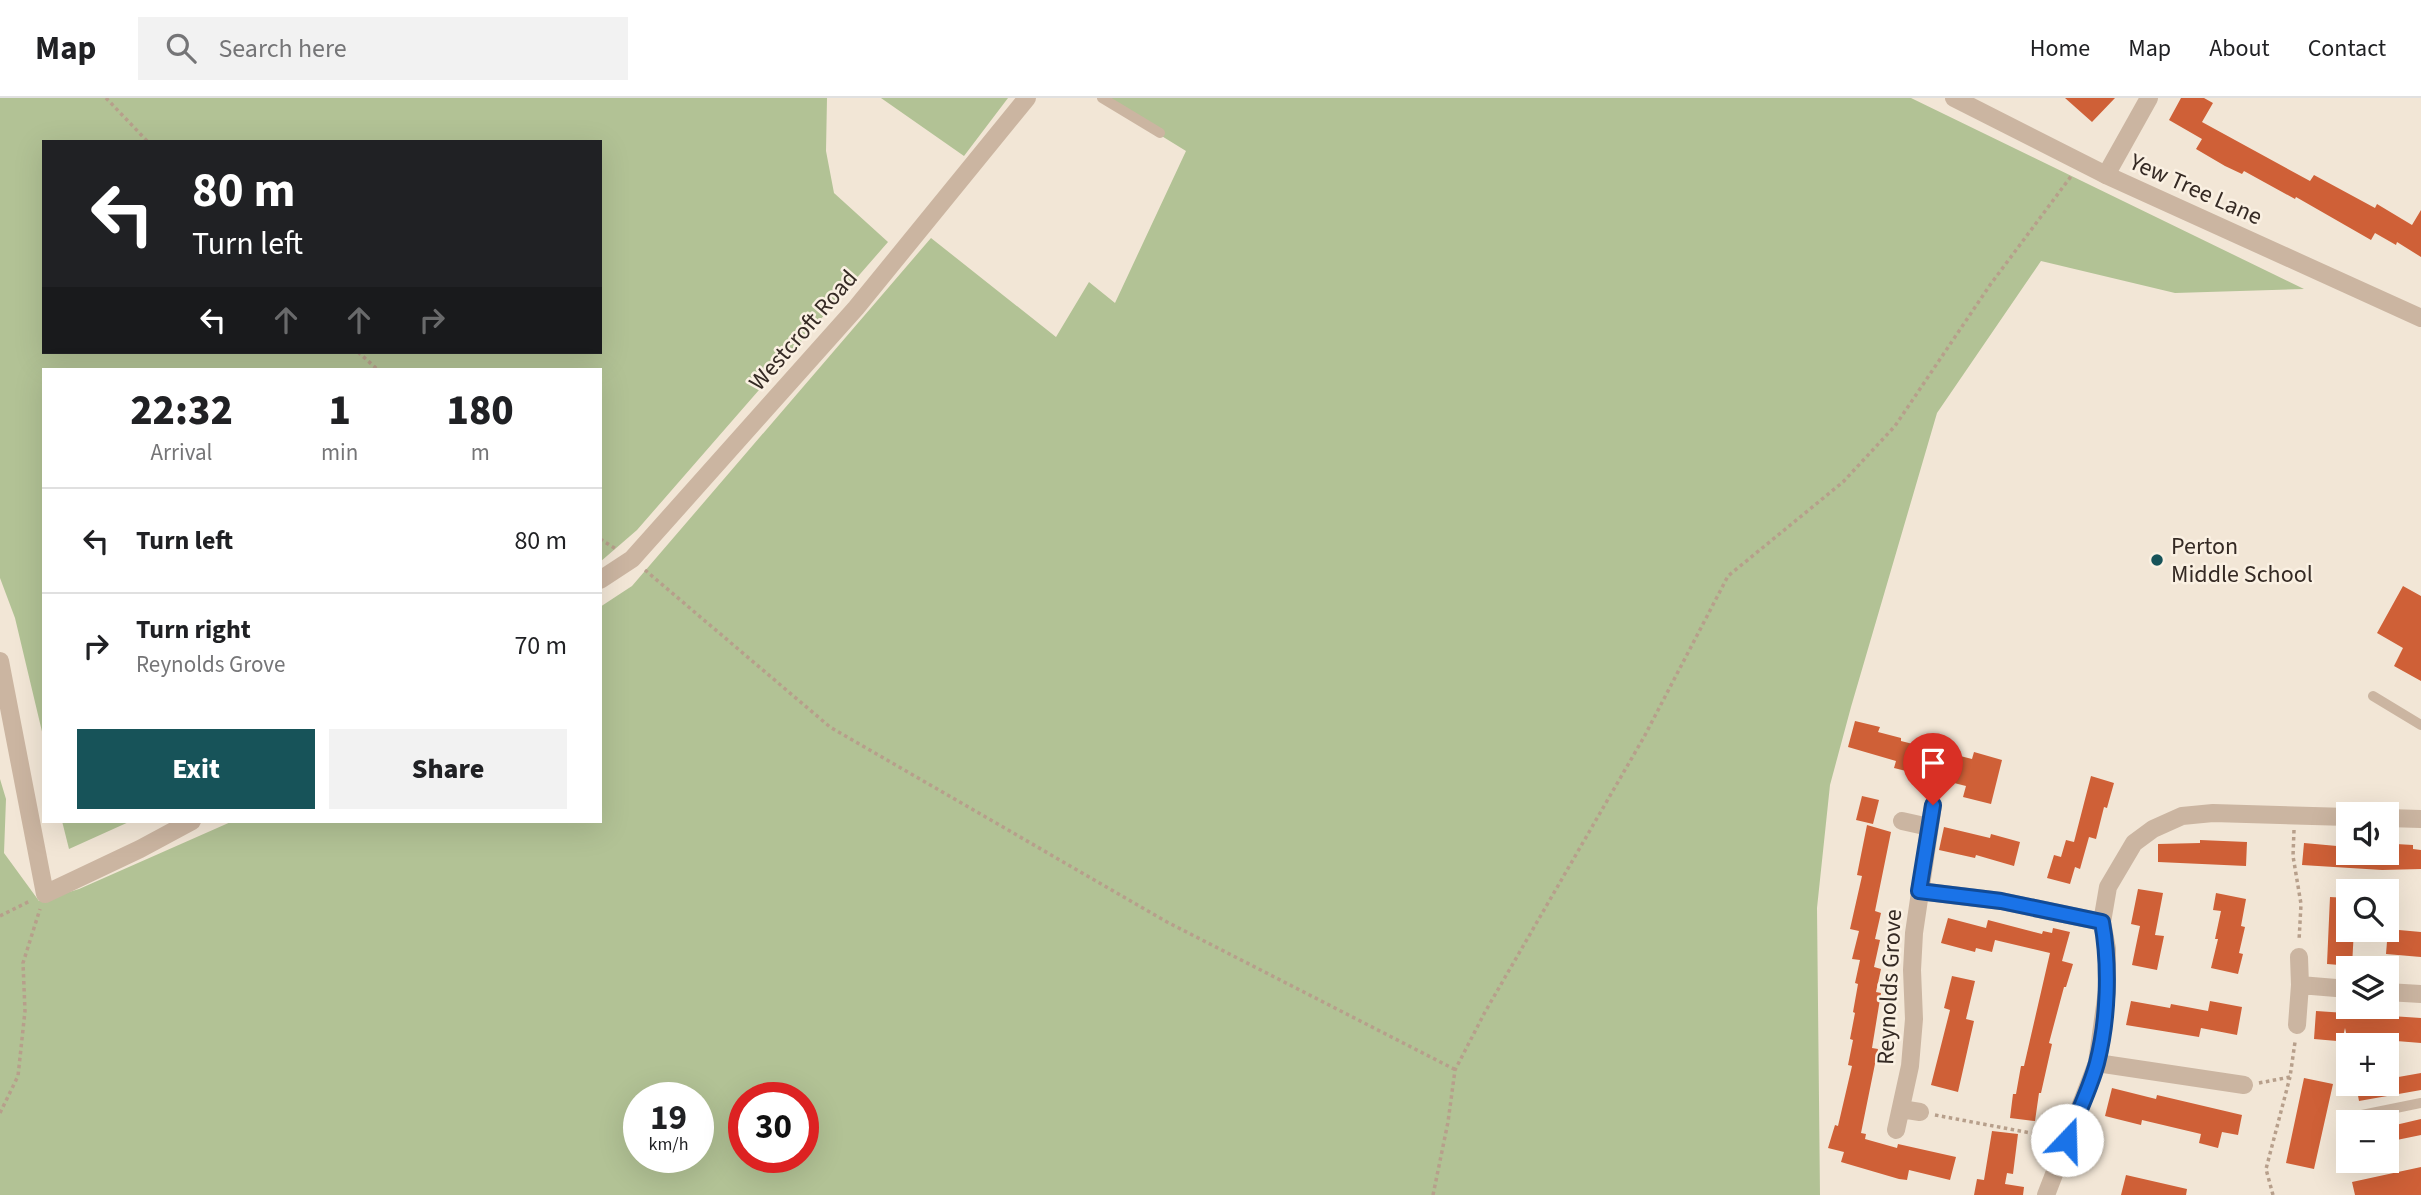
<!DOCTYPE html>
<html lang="en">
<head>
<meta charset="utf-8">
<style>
	:root { --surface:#fff; --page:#f2f2f2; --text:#202124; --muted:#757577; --line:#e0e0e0; --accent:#175359 }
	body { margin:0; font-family:"Source Sans 3",sans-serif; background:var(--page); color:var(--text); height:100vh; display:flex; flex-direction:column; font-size:26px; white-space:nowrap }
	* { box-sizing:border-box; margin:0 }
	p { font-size:23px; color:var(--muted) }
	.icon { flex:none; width:38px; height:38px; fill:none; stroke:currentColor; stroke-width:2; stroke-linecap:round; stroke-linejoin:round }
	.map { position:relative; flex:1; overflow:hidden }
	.panel { position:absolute; left:42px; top:270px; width:560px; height:455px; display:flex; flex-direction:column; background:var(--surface); border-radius:0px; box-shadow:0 7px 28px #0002 }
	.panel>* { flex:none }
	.hud { position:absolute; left:42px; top:42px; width:560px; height:214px; border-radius:0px; box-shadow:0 7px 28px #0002; background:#202124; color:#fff; overflow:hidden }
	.fabs { position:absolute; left:2336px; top:704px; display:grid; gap:14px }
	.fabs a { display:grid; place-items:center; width:63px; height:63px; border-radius:0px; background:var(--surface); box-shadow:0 7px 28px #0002; font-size:35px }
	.speed { position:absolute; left:623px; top:984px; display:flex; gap:14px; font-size:35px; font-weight:700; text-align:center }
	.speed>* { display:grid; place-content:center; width:91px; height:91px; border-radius:50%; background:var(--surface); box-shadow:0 7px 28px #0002; line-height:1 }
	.speed small { font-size:18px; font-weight:400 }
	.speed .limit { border:10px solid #d22; background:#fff; color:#111 }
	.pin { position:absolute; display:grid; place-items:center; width:60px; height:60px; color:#fff; margin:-72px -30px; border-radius:50% 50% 50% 0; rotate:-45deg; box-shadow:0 0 7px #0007 }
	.pin .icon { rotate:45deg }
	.me { position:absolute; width:77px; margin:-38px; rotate:21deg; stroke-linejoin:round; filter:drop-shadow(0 0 5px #0008) }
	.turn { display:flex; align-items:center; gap:24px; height:147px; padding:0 35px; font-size:32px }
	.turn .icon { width:91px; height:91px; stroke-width:2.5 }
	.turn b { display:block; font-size:49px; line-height:60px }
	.lanes { display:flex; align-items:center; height:66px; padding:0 35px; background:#0003; justify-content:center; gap:35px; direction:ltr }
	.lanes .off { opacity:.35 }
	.eta { display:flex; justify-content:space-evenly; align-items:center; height:119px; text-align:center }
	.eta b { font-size:42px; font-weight:800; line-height:49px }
	.button { display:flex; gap:14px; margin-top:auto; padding:14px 35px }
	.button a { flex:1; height:80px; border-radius:0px; background:var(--accent); color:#fff; font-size:28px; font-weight:800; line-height:80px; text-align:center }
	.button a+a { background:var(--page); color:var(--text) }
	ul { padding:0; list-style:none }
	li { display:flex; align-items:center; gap:21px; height:105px; padding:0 35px; border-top:2px solid var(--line) }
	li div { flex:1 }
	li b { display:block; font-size:26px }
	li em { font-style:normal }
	header { display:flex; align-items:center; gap:42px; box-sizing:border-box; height:98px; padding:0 35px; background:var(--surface); border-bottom:2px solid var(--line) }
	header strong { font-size:33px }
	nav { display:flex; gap:38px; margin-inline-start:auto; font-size:24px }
	.search { width:490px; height:63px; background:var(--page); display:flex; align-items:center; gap:18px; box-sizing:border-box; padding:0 24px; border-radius:0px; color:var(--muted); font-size:26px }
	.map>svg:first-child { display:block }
</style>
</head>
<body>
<header>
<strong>Map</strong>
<div class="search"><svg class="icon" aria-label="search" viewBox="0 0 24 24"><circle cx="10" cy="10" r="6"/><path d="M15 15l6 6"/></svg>Search here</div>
<nav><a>Home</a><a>Map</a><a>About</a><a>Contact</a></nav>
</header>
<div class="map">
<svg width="2421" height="1097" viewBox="0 0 2421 1097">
	<rect width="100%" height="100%" fill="#f2e6d6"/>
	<path fill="#b2c295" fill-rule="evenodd" d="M 0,0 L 827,0 L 826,53 L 834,95 L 888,144 L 637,432 L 600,464 L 600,271 L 44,271 L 44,642 L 15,520 L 0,480 ZM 44,44 L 600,44 L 600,254 L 44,254 Z
		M 881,0 L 1008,0 L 964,58 Z
		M 1100,0 L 1911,0 L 2304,191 L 2175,195 L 2041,163 L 1937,315 L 1851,609 L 1830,687 L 1817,810 L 1820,1097 L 0,1097 L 0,681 L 6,701 L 4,755 L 39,803 L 79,791 L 233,723 L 600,723 L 600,509 L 632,488 L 931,140 L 1056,239 L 1089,184 L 1115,205 L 1186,53 ZM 639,999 L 698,999 L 698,1059 L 639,1059 ZM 744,999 L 803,999 L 803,1059 L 744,1059 Z
		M 62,723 L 131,723 L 69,751 Z"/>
	<path fill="#cf6037" d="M 2065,0 L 2115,0 L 2092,24 Z
		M 2181,0 L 2204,0 L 2213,5 L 2202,24 L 2310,83 L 2314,77 L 2375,110 L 2377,106 L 2412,127 L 2421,112 L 2421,159 L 2397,144 L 2396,147 L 2375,135 L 2371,142 L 2296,99 L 2295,101 L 2244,73 L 2242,76 L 2225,68 L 2196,51 L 2202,41 L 2169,22 Z
		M 2403,488 L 2421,498 L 2421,583 L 2394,568 L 2403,550 L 2377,535 Z
		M 1855,623 L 1880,629 L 1878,634 L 1901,640 L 1901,643 L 1972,661 L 1974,654 L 2002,662 L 1991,706 L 1963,699 L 1966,688 L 1894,670 L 1896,663 L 1848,649 Z
		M 2091,678 L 2114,685 L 2107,710 L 2104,709 L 2096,741 L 2089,739 L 2080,771 L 2075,769 L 2070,786 L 2047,780 L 2054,757 L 2061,759 L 2066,742 L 2074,744 Z
		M 1862,698 L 1879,702 L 1873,726 L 1856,722 Z
		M 1867,727 L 1891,734 L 1875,813 L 1881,815 L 1875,841 L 1880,842 L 1874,869 L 1881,871 L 1876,894 L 1881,895 L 1872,950 L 1878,951 L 1861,1035 L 1866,1036 L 1865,1041 L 1897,1050 L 1898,1046 L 1956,1059 L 1950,1082 L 1909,1072 L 1907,1082 L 1899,1081 L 1841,1064 L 1844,1054 L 1828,1050 L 1835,1027 L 1838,1028 L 1852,968 L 1848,967 L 1853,942 L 1850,941 L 1855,915 L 1853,914 L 1858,886 L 1855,885 L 1860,862 L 1852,861 L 1859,833 L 1850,831 L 1862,778 L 1857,777 Z
		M 1944,729 L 1990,740 L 1991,736 L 2020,744 L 2014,768 L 1976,757 L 1975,760 L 1939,752 Z
		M 2200,742 L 2247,744 L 2246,768 L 2158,764 L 2158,746 L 2200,745 Z
		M 2304,745 L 2348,749 L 2348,754 L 2396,754 L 2396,746 L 2413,747 L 2413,751 L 2421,752 L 2421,771 L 2382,772 L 2302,767 Z
		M 2138,791 L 2163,795 L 2155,837 L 2164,838 L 2157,872 L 2132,867 L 2140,828 L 2131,826 Z
		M 2216,795 L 2246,801 L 2241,828 L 2245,829 L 2239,855 L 2243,856 L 2238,876 L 2211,870 L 2218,841 L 2215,841 L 2221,813 L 2213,812 Z
		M 2330,799 L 2348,800 L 2348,831 L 2354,831 L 2352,868 L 2327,866 Z
		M 1948,820 L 1986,830 L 1988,822 L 2042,836 L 2043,833 L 2052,835 L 2053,830 L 2070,834 L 2062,863 L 2073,866 L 2066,889 L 2064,889 L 2049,945 L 2052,946 L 2041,995 L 2039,995 L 2035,1023 L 2010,1020 L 2013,996 L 2016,996 L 2021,968 L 2024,968 L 2050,855 L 1995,842 L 1992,854 L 1976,850 L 1975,854 L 1941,845 Z
		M 2388,831 L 2421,834 L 2421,859 L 2386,856 Z
		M 1952,878 L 1975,883 L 1966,921 L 1974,923 L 1958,994 L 1931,987 L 1950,912 L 1944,910 Z
		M 2131,903 L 2170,910 L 2171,906 L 2208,913 L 2210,903 L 2242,909 L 2237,937 L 2201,930 L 2199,939 L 2126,927 Z
		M 2316,913 L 2421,920 L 2421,945 L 2347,939 L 2345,930 L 2343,939 L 2337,939 L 2337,943 L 2314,941 Z
		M 2421,975 L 2421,992 L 2359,1003 L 2356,987 L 2387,985 L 2387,981 Z
		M 2304,980 L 2333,986 L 2314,1071 L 2286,1065 Z
		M 2112,990 L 2156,1001 L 2157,997 L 2242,1017 L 2238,1037 L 2222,1034 L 2218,1050 L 2199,1045 L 2201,1036 L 2142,1022 L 2141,1027 L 2105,1018 Z
		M 2421,1021 L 2421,1037 L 2387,1044 L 2387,1029 Z
		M 1992,1033 L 2018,1036 L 2013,1076 L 2007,1075 L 2005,1086 L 2024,1089 L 2023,1097 L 1974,1097 L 1977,1081 L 1984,1082 Z
		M 2421,1069 L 2421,1097 L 2355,1097 L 2352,1084 Z
		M 2126,1077 L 2187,1091 L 2186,1097 L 2121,1097 Z"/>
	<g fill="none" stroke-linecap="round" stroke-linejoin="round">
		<path stroke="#b79f8b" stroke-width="3.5" stroke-dasharray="3.5 3.5" stroke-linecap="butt" d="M 106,0 L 148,44
			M 358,254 L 377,271
			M 600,441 L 616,451
			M 645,472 L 830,629 L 1167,824 L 1454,971
			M 2294,732 L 2293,758 L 2301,806 L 2299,843
			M 0,818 L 30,803
			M 2259,985 L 2290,979 L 2295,944
			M 0,1015 L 18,978 L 25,913 L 23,865 L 40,811
			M 1935,1017 L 2052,1039
			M 1433,1097 L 1448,1024 L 1455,972 L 1485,914 L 1644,639 L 1728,478 L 1843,384 L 1895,328 L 1990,187 L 2072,77
			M 2273,1097 L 2266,1071 L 2290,979"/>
		<path stroke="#cbb5a1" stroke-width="10" d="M 1102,0 L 1160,35
			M 2373,598 L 2421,627
			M 2357,1018 L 2421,1005"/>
		<path stroke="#cbb5a1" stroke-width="18" d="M 2106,77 L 2149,0
			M 600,482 L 632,461 L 856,210 L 1027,0
			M 0,563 L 45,796 L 140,751 L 192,723
			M 2387,720 L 2421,721
			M 1902,723 L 1929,729
			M 1919,793 L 2001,803 L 2102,824
			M 2300,887 L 2348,891
			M 2387,894 L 2421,896
			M 2297,927 L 2300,887 L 2299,859
			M 2097,965 L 2244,987
			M 1901,1011 L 1920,1014
			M 1896,1032 L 1910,968 L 1914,921 L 1912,872 L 1914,835 L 1933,707
			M 2046,1097 L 2097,965 L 2107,893 L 2107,851 L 2102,824 L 2108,789 L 2134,745 L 2153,731 L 2182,718 L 2213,715 L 2348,719"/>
		<path stroke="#cbb5a1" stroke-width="18" d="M 1954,0 L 2106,77 L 2421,220"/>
	</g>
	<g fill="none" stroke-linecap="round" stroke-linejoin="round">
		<defs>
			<path id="route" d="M 1933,707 L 1919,793 L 2001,803 L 2102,824 C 2110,868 2108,922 2097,965 C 2090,991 2077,1017 2067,1042"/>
		</defs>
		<use href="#route" stroke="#114b97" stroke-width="18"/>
		<use href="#route" stroke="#1a73e8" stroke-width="12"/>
	</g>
	<circle fill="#175359" stroke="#faf0e2" stroke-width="2.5" cx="2157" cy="462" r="7"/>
	<g text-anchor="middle" stroke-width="5" stroke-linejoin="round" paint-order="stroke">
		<g font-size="24" fill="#352a24" stroke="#faf0e2">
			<text transform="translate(2196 91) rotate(24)" y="8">Yew Tree Lane</text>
			<text transform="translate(803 232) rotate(-49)" y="8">Westcroft Road</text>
			<text transform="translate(1889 889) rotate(-87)" y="8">Reynolds Grove</text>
		</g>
		<g font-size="24" fill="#352a24" stroke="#faf0e2" text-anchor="start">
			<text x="2171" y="456">Perton<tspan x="2171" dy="28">Middle School</tspan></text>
		</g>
	</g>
</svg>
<div class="fabs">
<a><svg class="icon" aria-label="sound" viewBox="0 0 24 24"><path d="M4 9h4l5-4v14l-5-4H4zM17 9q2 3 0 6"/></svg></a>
<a><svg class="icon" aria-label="search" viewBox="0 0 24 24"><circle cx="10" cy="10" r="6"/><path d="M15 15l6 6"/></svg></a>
<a><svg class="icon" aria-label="layers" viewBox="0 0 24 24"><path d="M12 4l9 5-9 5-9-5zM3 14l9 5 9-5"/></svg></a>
<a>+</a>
<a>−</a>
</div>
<div class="speed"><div>19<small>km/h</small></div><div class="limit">30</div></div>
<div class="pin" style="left:1933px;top:707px;background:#d93025"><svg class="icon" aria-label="arrive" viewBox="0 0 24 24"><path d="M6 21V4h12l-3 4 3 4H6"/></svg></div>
<svg class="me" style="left:2067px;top:1042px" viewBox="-20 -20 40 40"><circle r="19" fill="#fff"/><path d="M0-13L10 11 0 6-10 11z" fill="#1a73e8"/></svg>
<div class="hud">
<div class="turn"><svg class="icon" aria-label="left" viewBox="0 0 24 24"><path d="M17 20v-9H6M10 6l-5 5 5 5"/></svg><div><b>80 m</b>Turn left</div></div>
<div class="lanes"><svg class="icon" aria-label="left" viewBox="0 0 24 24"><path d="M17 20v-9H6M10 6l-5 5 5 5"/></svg><svg class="icon off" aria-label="ahead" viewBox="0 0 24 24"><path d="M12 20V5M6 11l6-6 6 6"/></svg><svg class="icon off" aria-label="ahead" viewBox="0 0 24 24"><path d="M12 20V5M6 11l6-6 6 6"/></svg><svg class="icon off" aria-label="right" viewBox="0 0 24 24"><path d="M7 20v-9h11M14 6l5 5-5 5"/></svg></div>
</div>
<section class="panel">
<div class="eta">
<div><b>22:32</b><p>Arrival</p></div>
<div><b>1</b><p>min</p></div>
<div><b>180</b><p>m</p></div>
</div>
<ul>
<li><svg class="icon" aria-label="left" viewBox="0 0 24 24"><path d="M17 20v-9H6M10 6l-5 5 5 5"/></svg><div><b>Turn left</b></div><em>80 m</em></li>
<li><svg class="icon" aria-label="right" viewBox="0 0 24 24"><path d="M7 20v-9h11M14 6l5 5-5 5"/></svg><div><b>Turn right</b><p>Reynolds Grove</p></div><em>70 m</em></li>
</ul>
<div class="button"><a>Exit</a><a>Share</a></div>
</section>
</div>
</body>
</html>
